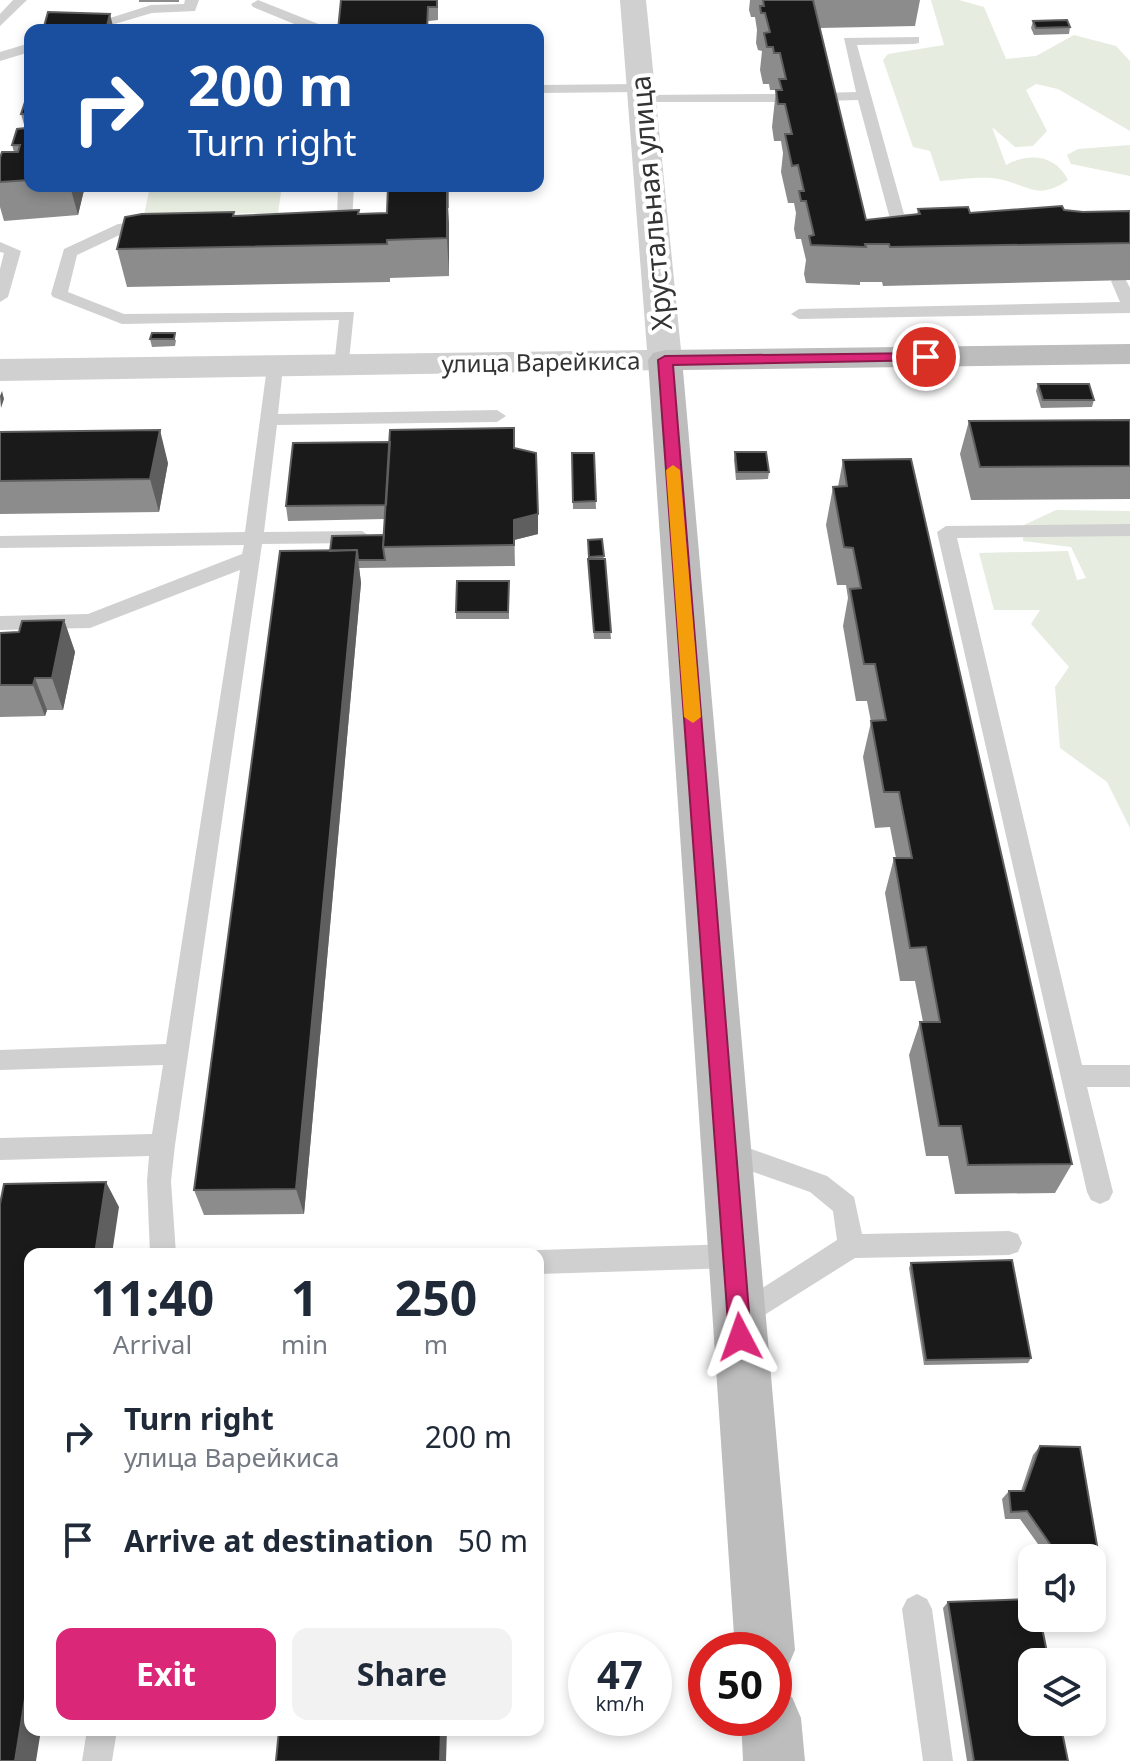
<!DOCTYPE html>
<html lang="en">
<head>
<meta charset="utf-8">
<style>
	:root { --surface:#fff; --page:#f2f2f3; --text:#1f2937; --muted:#747a83; --accent:#db2777 }
	body { margin:0; font-family:"Noto Sans",sans-serif; background:var(--page); color:var(--text); height:100vh; display:flex; flex-direction:column; font-size:30px; white-space:nowrap }
	* { box-sizing:border-box; margin:0 }
	p { font-size:26px; color:var(--muted) }
	.icon { flex:none; width:44px; height:44px; fill:none; stroke:currentColor; stroke-width:2; stroke-linecap:round; stroke-linejoin:round }
	.map { position:relative; flex:1; overflow:hidden }
	.panel { position:absolute; left:24px; top:1248px; width:520px; height:488px; display:flex; flex-direction:column; background:var(--surface); border-radius:16px; box-shadow:0 4px 12px #0003 }
	.panel>* { flex:none }
	.top-card { position:absolute; left:24px; top:24px; width:520px; height:168px; border-radius:16px; box-shadow:0 4px 12px #0003; background:#1a4fa0; color:#fff; overflow:hidden }
	.controls { position:absolute; left:1018px; top:1544px; display:grid; gap:16px }
	.controls a { display:grid; place-items:center; width:88px; height:88px; border-radius:16px; background:var(--surface); box-shadow:0 4px 12px #0003; font-size:40px }
	.speed { position:absolute; left:568px; top:1632px; display:flex; gap:16px; font-size:40px; font-weight:700; text-align:center }
	.speed>* { display:grid; place-content:center; width:104px; height:104px; border-radius:50%; background:var(--surface); box-shadow:0 4px 12px #0003; line-height:1 }
	.speed small { font-size:20px; font-weight:400 }
	.speed .limit { border:12px solid #d22; background:#fff; color:#111 }
	.pin { position:absolute; display:grid; place-items:center; width:68px; height:68px; color:#fff; margin:-34px; border:4px solid #fff; border-radius:50%; box-shadow:0 2px 8px #0007 }
	.me { position:absolute; width:88px; margin:-44px; rotate:356deg; stroke-linejoin:round; filter:drop-shadow(0 0 6px #0008) }
	.turn { display:flex; align-items:center; gap:28px; height:168px; padding:0 32px; font-size:36px }
	.turn .icon { width:104px; height:104px; stroke-width:2.5 }
	.turn b { display:block; font-size:56px; line-height:68px }
	.eta { display:flex; justify-content:space-evenly; align-items:center; height:136px; text-align:center }
	.eta b { font-size:48px; font-weight:700; line-height:56px }
	.action { display:flex; gap:16px; margin-top:auto; padding:16px 32px }
	.action a { flex:1; height:92px; border-radius:16px; background:var(--accent); color:#fff; font-size:32px; font-weight:700; line-height:92px; text-align:center }
	.action a+a { background:var(--page); color:var(--text) }
	ul { padding:0; list-style:none }
	li { display:flex; align-items:center; gap:24px; height:104px; padding:0 32px }
	li div { flex:1 }
	li b { display:block; font-size:30px }
	li em { font-style:normal }
	.map>svg:first-child { display:block }
</style>
</head>
<body>
<div class="map">
<svg width="1130" height="1761" viewBox="0 0 1130 1761">
	<rect width="100%" height="100%" fill="#fff"/>
	<path fill="#e6ecdf" d="M 931,0 L 959,0 L 984,7 L 1006,59 L 1036,56 L 1074,35 L 1116,46 L 1130,61 L 1130,131 L 1058,89 L 1036,84 L 1026,90 L 1047,131 L 1033,146 L 1015,147 L 992,127 L 1006,165 C 1029,152 1056,155 1068,180 C 1039,200 1031,187 1003,180 C 985,175 959,180 940,181 L 930,151 L 913,147 L 883,60 L 888,54 L 944,45 Z
		M 1130,145 L 1130,176 L 1071,164 L 1067,155 L 1078,149 Z
		M 150,186 L 282,186 L 278,213 L 144,215 Z
		M 1056,510 L 1130,511 L 1130,828 L 1107,782 L 1060,748 L 1055,687 L 1069,667 L 1031,624 L 1040,610 L 994,610 L 979,553 L 1068,551 L 1077,580 L 1086,578 L 1071,547 L 1023,541 L 1024,525 Z"/>
	<g fill="none" stroke-linecap="round" stroke-linejoin="round">
		<path fill="#d0d0d0" fill-rule="evenodd" d="M 13,0 L 27,0 L 0,26 L 0,14 Z
			M 185,0 L 199,0 L 195,11 L 152,13 L 94,30 L 72,30 L 151,5 L 184,4 Z
			M 258,0 L 326,27 L 328,30 L 309,30 L 253,7 L 251,4 Z
			M 919,37 L 919,43 L 914,44 L 857,45 L 904,214 L 925,213 L 933,218 C 924,225 900,227 890,219 L 858,100 L 823,101 L 816,97 L 823,93 L 856,92 L 844,38 Z
			M 30,43 L 30,52 L 0,61 L 0,52 Z
			M 538,85 L 641,84 L 648,88 L 641,92 L 538,93 Z
			M 642,95 L 778,94 L 785,98 L 778,102 L 637,102 L 637,96 Z
			M 338,186 L 354,186 L 352,222 L 344,227 L 320,225 L 320,219 L 337,217 Z
			M 150,221 L 155,223 L 155,229 L 126,232 L 77,255 L 68,292 L 124,314 L 354,312 L 348,370 L 336,370 L 334,366 L 339,320 L 122,324 L 53,297 L 51,294 L 64,249 L 118,224 Z
			M 0,242 L 21,251 L 8,297 L 0,302 L 0,269 L 4,253 L 0,252 Z
			M 1119,276 L 1125,278 L 1130,288 L 1130,313 L 799,319 L 791,314 L 799,309 L 1120,302 L 1111,281 Z
			M 275,362 L 283,367 L 278,414 L 497,410 L 506,416 L 497,422 L 277,425 L 264,532 L 362,531 L 371,537 L 362,543 L 262,544 L 175,1145 L 171,1181 L 176,1254 L 150,1254 L 147,1181 L 149,1156 L 0,1160 L 0,1138 L 152,1134 L 163,1065 L 0,1070 L 0,1050 L 166,1044 L 240,570 L 90,628 L 0,630 L 0,616 L 88,614 L 242,554 L 244,545 L 0,548 L 0,536 L 245,532 L 267,367 Z
			M 1130,524 L 1130,536 L 957,538 L 1082,1065 L 1130,1065 L 1130,1087 L 1087,1087 L 1113,1192 L 1109,1200 L 1100,1204 L 1091,1200 L 1087,1192 L 937,532 L 946,526 Z
			M 726,1140 L 827,1176 L 854,1197 L 862,1234 L 1009,1231 L 1018,1234 L 1022,1243 L 1018,1252 L 1009,1255 L 855,1258 L 739,1331 L 730,1327 L 726,1318 L 730,1309 L 837,1240 L 833,1211 L 810,1192 L 717,1159 L 714,1151 L 717,1143 Z
			M 735,1244 L 744,1247 L 748,1256 L 744,1265 L 735,1268 L 538,1274 L 538,1254 L 529,1254 L 538,1250 Z
			M 917,1594 L 927,1599 L 932,1609 L 953,1761 L 923,1761 L 902,1609 L 907,1599 Z
			M 87,1730 L 117,1730 L 112,1761 L 82,1761 Z"/>
		<path fill="#d0d0d0" fill-rule="evenodd" d="M 620,0 L 646,0 L 682,360 L 677,367 L 665,370 L 0,381 L 0,359 L 647,350 Z"/>
		<path fill="#bdbdbd" fill-rule="evenodd" d="M 1130,344 L 1130,364 L 683,370 L 795,1650 L 786,1671 L 774,1676 L 774,1650 L 735,1650 L 648,360 L 653,353 L 665,350 Z
			M 774,1689 L 792,1697 L 801,1718 L 805,1761 L 743,1761 L 741,1718 L 774,1718 Z"/>
	</g>
	<path fill="#8c8c8c" d="M 139,0 L 179,0 L 179,2 L 139,2 Z
		M 341,0 L 438,0 L 438,20 L 429,21 Z
		M 750,0 L 920,0 L 915,26 L 820,28 L 866,220 L 917,215 L 918,209 L 970,213 L 1064,210 L 1083,212 L 1130,211 L 1130,280 L 883,286 L 882,282 L 860,282 L 860,285 L 806,283 L 804,274 L 806,260 L 801,239 L 796,239 L 794,229 L 796,213 L 794,203 L 788,203 L 781,172 L 783,153 L 781,141 L 774,141 L 772,127 L 776,90 L 770,90 L 769,84 L 763,84 L 760,70 L 762,51 L 758,50 L 756,43 L 757,30 L 755,17 L 751,17 L 749,10 Z
		M 1033,21 L 1070,27 L 1069,34 L 1034,35 L 1031,28 Z
		M 30,99 L 30,186 L 85,186 L 78,215 L 4,221 L 0,207 L 0,158 L 14,152 L 12,145 L 25,128 L 21,114 Z
		M 388,186 L 449,186 L 449,208 L 448,208 L 449,276 L 390,278 L 390,282 L 127,287 L 117,249 L 235,216 L 387,213 Z
		M 152,333 L 176,340 L 175,346 L 152,347 L 150,339 Z
		M 1038,384 L 1094,400 L 1092,407 L 1041,408 L 1036,391 Z
		M 1130,420 L 1130,499 L 971,500 L 960,454 L 969,421 Z
		M 0,432 L 168,463 L 159,512 L 0,514 Z
		M 514,448 L 538,534 L 514,540 L 515,566 L 359,568 L 361,583 L 304,1214 L 204,1215 L 194,1190 L 330,551 L 384,535 L 385,519 L 288,521 L 286,506 Z
		M 735,452 L 769,472 L 768,479 L 736,480 L 734,460 Z
		M 572,453 L 594,453 L 596,509 L 573,509 Z
		M 843,460 L 1072,1164 L 1055,1193 L 955,1194 L 948,1156 L 926,1156 L 909,1055 L 920,1022 L 923,1022 L 915,981 L 900,981 L 885,893 L 894,858 L 896,858 L 890,827 L 875,828 L 863,757 L 871,722 L 867,701 L 856,701 L 843,626 L 848,598 L 846,585 L 837,585 L 826,525 L 833,487 L 838,487 Z
		M 602,539 L 611,639 L 594,639 L 588,540 Z
		M 509,581 L 509,619 L 456,619 L 456,612 Z
		M 64,620 L 75,652 L 63,710 L 47,710 L 45,716 L 0,717 L 0,633 L 19,632 Z
		M 911,1263 L 1031,1358 L 1028,1363 L 924,1365 L 909,1268 Z
		M 1040,1446 L 1099,1557 L 1092,1564 L 1092,1558 L 1048,1558 L 1020,1519 L 1005,1519 L 1002,1499 L 1009,1491 L 1021,1491 L 1033,1455 Z
		M 948,1602 L 1068,1761 L 967,1761 L 943,1608 Z"/>
	<path fill="#5f5f5f" d="M 110,14 L 114,30 L 106,30 Z
		M 70,186 L 85,186 L 78,215 Z
		M 447,186 L 449,223 L 449,276 L 447,238 Z
		M 2,391 L 4,399 L 1,408 L 0,396 Z
		M 160,430 L 168,463 L 159,512 L 150,479 Z
		M 538,514 L 538,534 L 514,540 L 515,566 L 514,520 Z
		M 357,550 L 361,583 L 304,1214 L 296,1189 Z
		M 64,620 L 75,652 L 63,710 L 52,678 Z
		M 35,678 L 47,710 L 45,716 L 33,685 Z
		M 106,1182 L 119,1207 L 112,1254 L 95,1254 Z
		M 30,1667 L 30,1730 L 41,1730 L 36,1761 L 15,1761 Z
		M 441,1730 L 447,1730 L 446,1761 L 440,1761 Z"/>
	<path fill="#1a1a1a" stroke="#5f5f5f" stroke-width="2" d="M 341,0 L 437,0 L 437,7 L 428,7 L 427,30 L 338,30 Z
		M 763,0 L 813,0 L 866,220 L 920,214 L 918,209 L 968,207 L 970,213 L 1062,206 L 1064,210 L 1083,212 L 1130,211 L 1130,243 L 890,247 L 889,244 L 865,244 L 866,247 L 811,245 L 809,236 L 814,235 L 806,201 L 801,201 L 799,191 L 804,191 L 798,165 L 792,166 L 785,134 L 792,134 L 785,104 L 778,104 L 776,90 L 782,90 L 779,79 L 786,79 L 780,53 L 774,53 L 773,47 L 767,47 L 764,33 L 770,32 L 765,13 L 761,13 L 760,6 L 764,6 Z
		M 48,12 L 110,14 L 106,30 L 43,30 Z
		M 1067,20 L 1070,27 L 1036,28 L 1033,21 Z
		M 310,25 L 319,25 L 319,30 L 309,30 Z
		M 26,99 L 30,99 L 30,180 L 0,182 L 0,158 L 2,152 L 18,152 L 20,145 L 12,145 L 17,129 L 26,128 L 30,114 L 21,114 Z
		M 388,186 L 447,186 L 447,238 L 387,240 L 387,244 L 117,249 L 125,217 L 142,214 L 234,212 L 233,216 L 359,210 L 358,214 L 387,213 Z
		M 152,333 L 175,333 L 174,339 L 150,339 Z
		M 1038,384 L 1089,384 L 1094,400 L 1043,400 Z
		M 1130,420 L 1130,466 L 980,467 L 969,421 Z
		M 514,428 L 514,448 L 536,453 L 538,514 L 514,520 L 514,545 L 383,547 L 390,430 Z
		M 160,430 L 150,479 L 0,481 L 0,432 Z
		M 390,442 L 386,505 L 286,506 L 293,443 Z
		M 735,452 L 766,452 L 769,472 L 737,472 Z
		M 572,453 L 594,453 L 596,501 L 573,502 Z
		M 911,459 L 1072,1164 L 968,1165 L 961,1126 L 939,1126 L 920,1022 L 940,1022 L 926,947 L 910,948 L 894,858 L 912,858 L 899,792 L 884,792 L 871,721 L 886,720 L 875,664 L 864,664 L 850,589 L 861,588 L 853,548 L 844,547 L 833,487 L 847,486 L 843,460 Z
		M 384,535 L 383,547 L 385,560 L 358,560 L 357,550 L 330,551 L 332,536 Z
		M 602,539 L 604,556 L 589,557 L 588,540 Z
		M 357,550 L 296,1189 L 194,1190 L 280,551 Z
		M 588,559 L 605,559 L 611,632 L 594,632 Z
		M 457,581 L 509,581 L 508,612 L 456,612 Z
		M 64,620 L 52,678 L 35,678 L 33,685 L 0,685 L 0,633 L 19,632 L 22,621 Z
		M 106,1182 L 95,1254 L 30,1254 L 30,1667 L 15,1761 L 0,1761 L 0,1204 L 4,1184 Z
		M 1012,1260 L 1031,1358 L 926,1360 L 911,1263 Z
		M 1040,1446 L 1080,1447 L 1099,1557 L 1059,1557 L 1027,1511 L 1011,1512 L 1009,1491 L 1024,1491 Z
		M 1032,1599 L 1032,1618 L 1040,1618 L 1049,1662 L 1032,1662 L 1032,1722 L 1060,1722 L 1068,1761 L 974,1761 L 948,1602 Z
		M 279,1730 L 441,1730 L 440,1761 L 276,1761 Z"/>
	<path fill="#db2777" stroke="#8e194d" stroke-width="2" d="M 926,353 L 933,357 L 931,360 L 673,365 L 751,1337 L 748,1345 L 740,1348 L 733,1345 L 729,1337 L 658,360 L 665,356 Z"/>
	<path fill="#f59e0b" d="M 673,465 L 680,470 L 701,717 L 693,723 L 684,717 L 666,470 Z"/>
	<g text-anchor="middle" stroke-width="8" stroke-linejoin="round" paint-order="stroke">
		<g font-size="24" fill="#333" stroke="#fff">
			<text transform="translate(541 363) rotate(-1)" y="8">улица Варейкиса</text>
		</g>
		<g font-size="28" fill="#333" stroke="#fff">
			<text transform="translate(651 203) rotate(-95)" y="10">Хрустальная улица</text>
		</g>
	</g>
</svg>
<div class="controls">
<a><svg class="icon" aria-label="sound" viewBox="0 0 24 24"><path d="M4 9h4l5-4v14l-5-4H4zM17 9q2 3 0 6"/></svg></a>
<a><svg class="icon" aria-label="layers" viewBox="0 0 24 24"><path d="M12 4l9 5-9 5-9-5zM3 14l9 5 9-5"/></svg></a>
</div>
<div class="speed"><div>47<small>km/h</small></div><div class="limit">50</div></div>
<div class="pin" style="left:926px;top:357px;background:#d93025"><svg class="icon" aria-label="arrive" viewBox="0 0 24 24"><path d="M6 21V4h12l-3 4 3 4H6"/></svg></div>
<svg class="me" style="left:740px;top:1337px" viewBox="-20 -20 40 40"><path d="M0-17L14 15 0 8-14 15z" fill="#db2777" stroke="#fff" stroke-width="4"/></svg>
<div class="top-card">
<div class="turn"><svg class="icon" aria-label="right" viewBox="0 0 24 24"><path d="M7 20v-9h11M14 6l5 5-5 5"/></svg><div><b>200 m</b>Turn right</div></div>
</div>
<section class="panel">
<div class="eta">
<div><b>11:40</b><p>Arrival</p></div>
<div><b>1</b><p>min</p></div>
<div><b>250</b><p>m</p></div>
</div>
<ul>
<li><svg class="icon" aria-label="right" viewBox="0 0 24 24"><path d="M7 20v-9h11M14 6l5 5-5 5"/></svg><div><b>Turn right</b><p>улица Варейкиса</p></div><em>200 m</em></li>
<li><svg class="icon" aria-label="arrive" viewBox="0 0 24 24"><path d="M6 21V4h12l-3 4 3 4H6"/></svg><div><b>Arrive at destination</b></div><em>50 m</em></li>
</ul>
<div class="action"><a>Exit</a><a>Share</a></div>
</section>
</div>
</body>
</html>
